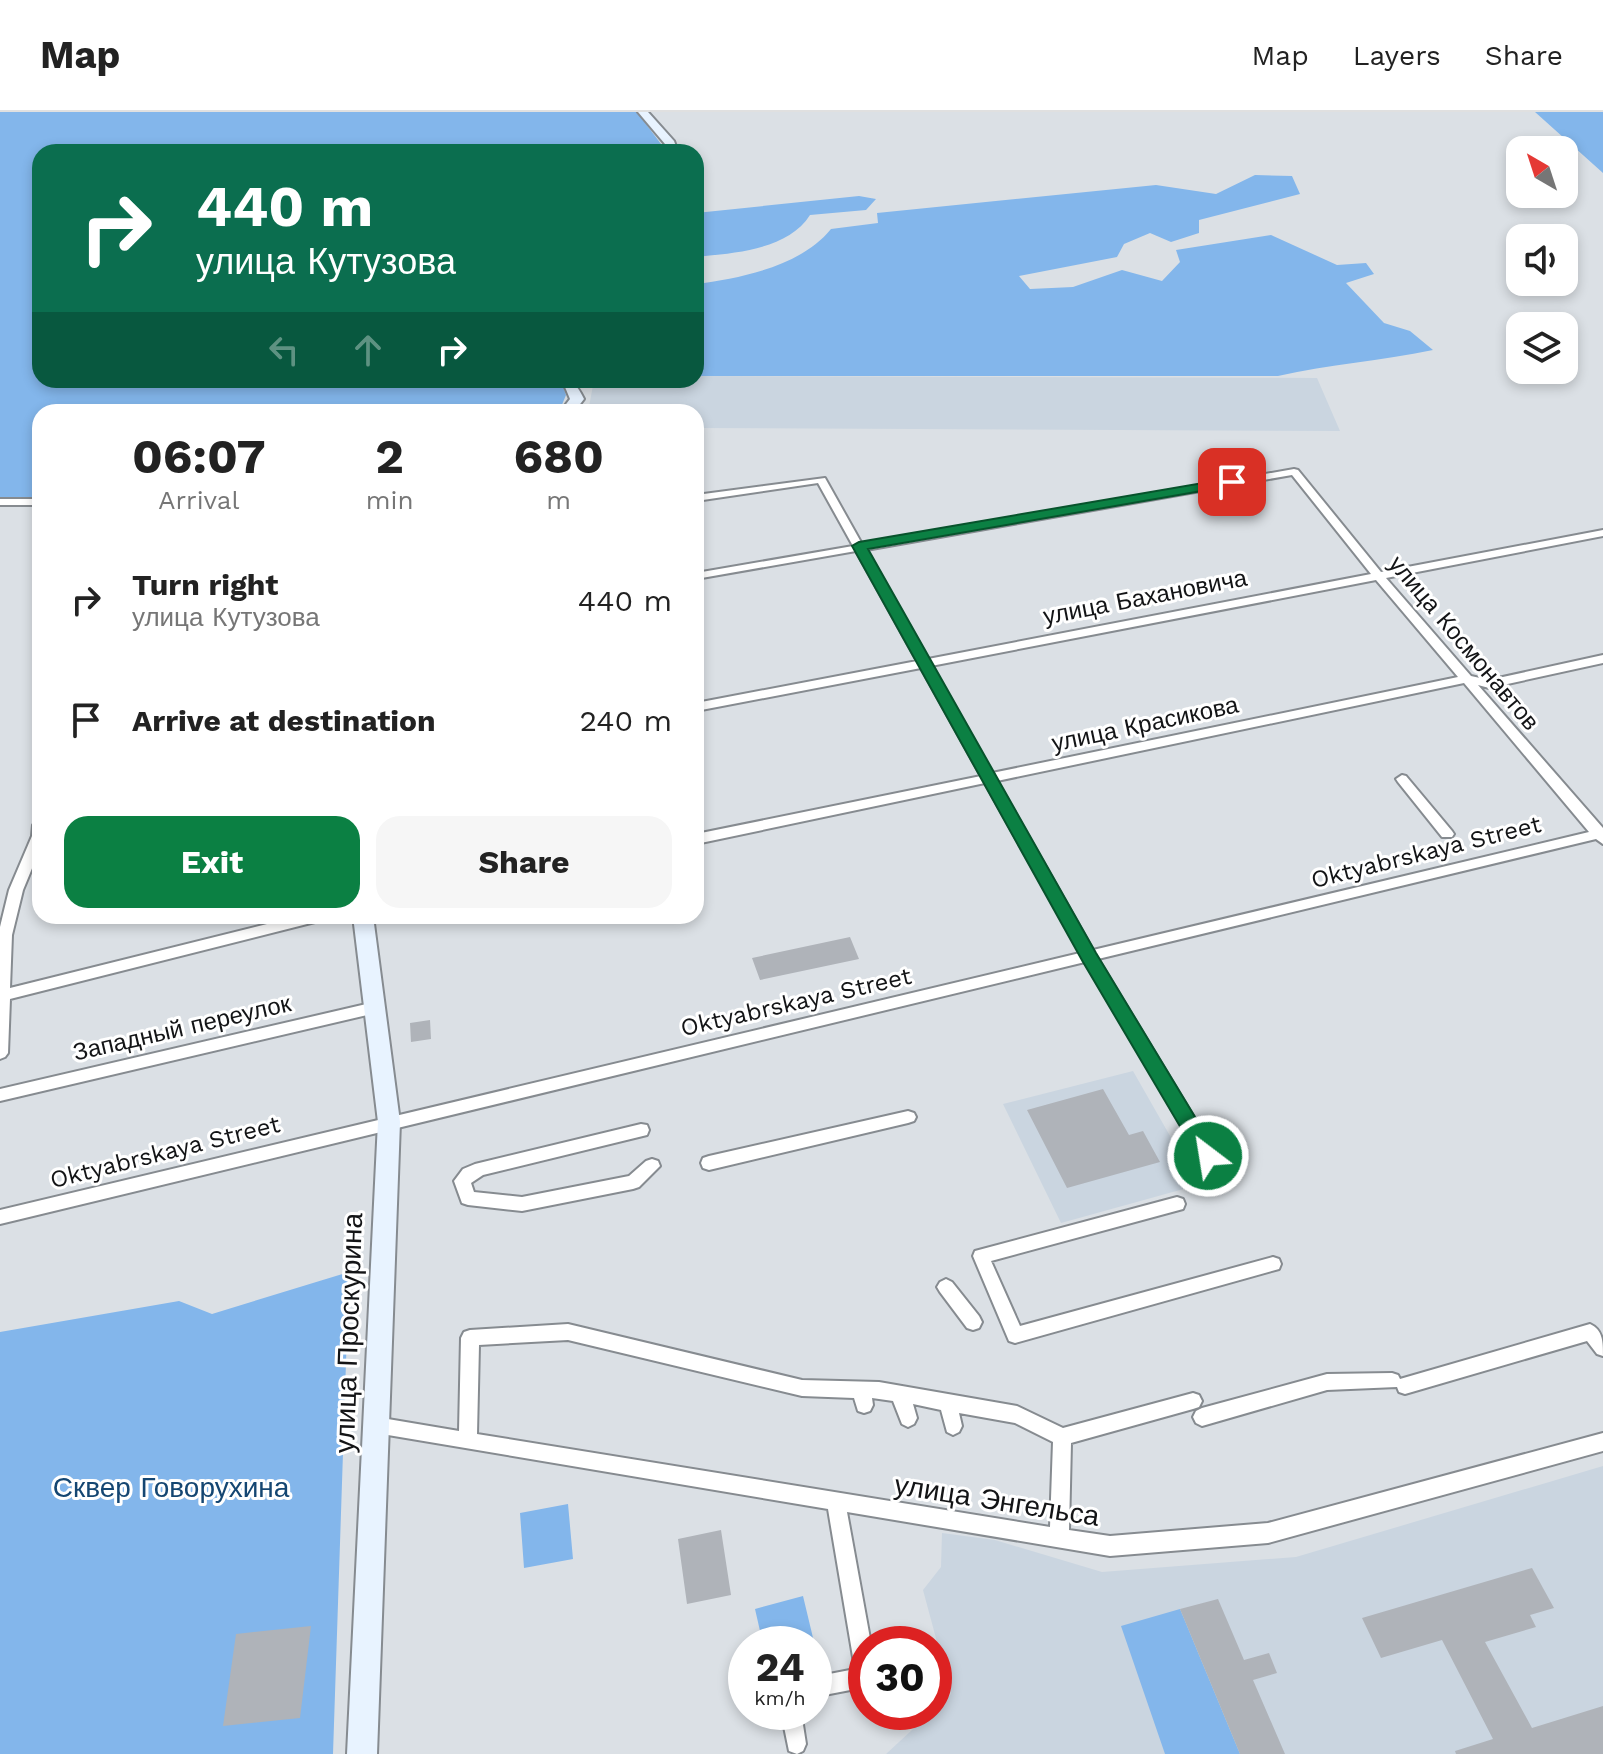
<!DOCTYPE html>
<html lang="en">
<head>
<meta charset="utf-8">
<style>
	:root { --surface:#fff; --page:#f6f6f6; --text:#222; --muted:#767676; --line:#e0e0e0; --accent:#0b8043 }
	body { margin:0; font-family:"Work Sans",sans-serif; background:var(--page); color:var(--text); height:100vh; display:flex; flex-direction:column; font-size:30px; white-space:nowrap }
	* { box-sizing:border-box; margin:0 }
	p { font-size:26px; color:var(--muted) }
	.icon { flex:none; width:44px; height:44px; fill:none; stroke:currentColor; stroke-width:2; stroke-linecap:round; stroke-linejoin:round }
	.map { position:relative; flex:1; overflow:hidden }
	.side { position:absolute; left:32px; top:292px; width:672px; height:520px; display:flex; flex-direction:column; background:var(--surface); border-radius:24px; box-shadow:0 4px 12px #0003 }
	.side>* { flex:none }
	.guide { position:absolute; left:32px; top:32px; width:672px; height:244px; border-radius:24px; box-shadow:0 4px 12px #0003; background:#0b6e4f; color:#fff; overflow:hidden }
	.needle { width:52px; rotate:321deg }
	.tools { position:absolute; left:1506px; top:24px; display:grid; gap:16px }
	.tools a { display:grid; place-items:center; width:72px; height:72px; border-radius:16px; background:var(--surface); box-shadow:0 4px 12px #0003; font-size:40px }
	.speed { position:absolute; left:728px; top:1514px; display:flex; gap:16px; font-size:40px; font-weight:700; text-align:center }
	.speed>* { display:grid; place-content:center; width:104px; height:104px; border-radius:50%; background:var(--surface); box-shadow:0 4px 12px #0003; line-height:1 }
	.speed small { font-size:20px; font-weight:400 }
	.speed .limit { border:12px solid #d22; background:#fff; color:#111 }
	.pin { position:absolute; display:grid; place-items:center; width:68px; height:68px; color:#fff; margin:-34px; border-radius:16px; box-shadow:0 4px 12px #0006 }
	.me { position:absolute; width:88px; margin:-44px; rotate:329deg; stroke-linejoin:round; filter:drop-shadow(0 0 6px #0008) }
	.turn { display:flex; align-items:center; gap:28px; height:168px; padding:0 32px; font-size:36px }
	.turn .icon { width:104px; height:104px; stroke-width:2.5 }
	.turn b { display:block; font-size:56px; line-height:68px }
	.lanes { display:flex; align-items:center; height:76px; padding:0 32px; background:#0003; justify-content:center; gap:40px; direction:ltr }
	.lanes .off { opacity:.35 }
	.eta { display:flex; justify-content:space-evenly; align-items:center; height:136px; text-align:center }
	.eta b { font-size:48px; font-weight:700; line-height:56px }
	.cta { display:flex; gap:16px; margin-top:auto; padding:16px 32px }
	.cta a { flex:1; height:92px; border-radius:24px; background:var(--accent); color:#fff; font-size:32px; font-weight:700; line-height:92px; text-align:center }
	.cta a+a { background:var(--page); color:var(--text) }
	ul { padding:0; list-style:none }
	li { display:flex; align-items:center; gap:24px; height:120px; padding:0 32px }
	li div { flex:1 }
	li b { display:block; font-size:30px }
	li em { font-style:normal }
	header { display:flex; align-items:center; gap:48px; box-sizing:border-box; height:112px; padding:0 40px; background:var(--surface); border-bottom:2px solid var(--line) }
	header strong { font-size:38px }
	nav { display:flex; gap:44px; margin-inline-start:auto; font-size:28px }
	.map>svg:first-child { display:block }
</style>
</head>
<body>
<header>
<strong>Map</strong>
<nav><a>Map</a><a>Layers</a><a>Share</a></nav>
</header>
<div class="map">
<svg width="1603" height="1642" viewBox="0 0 1603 1642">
	<rect width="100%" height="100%" fill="#dbe0e5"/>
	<path fill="#cad5e0" d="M 696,264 L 1317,266 L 1340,319 L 696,316 L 696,300 L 588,300 L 594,268 L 696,268 Z
		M 1133,959 L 1198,1073 L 1061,1111 L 1003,992 Z
		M 1603,1354 L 1603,1642 L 886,1642 L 951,1582 L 923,1478 L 941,1455 L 942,1421 L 995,1428 L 1102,1460 L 1296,1445 Z"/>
	<path fill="#83b6eb" d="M 0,0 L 637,0 L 667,40 L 40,40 L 40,268 L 540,268 L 562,271 L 566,283 L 559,300 L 40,300 L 40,385 L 0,386 Z
		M 1535,0 L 1603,0 L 1603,61 Z
		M 1255,63 L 1292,64 L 1300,82 L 1199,108 L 1199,121 L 1171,130 L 1150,121 L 1124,132 L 1117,145 L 1019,164 L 1030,177 L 1073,175 L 1122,158 L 1162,169 L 1180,150 L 1176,138 L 1271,123 L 1337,153 L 1366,151 L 1374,162 L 1346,171 L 1384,211 L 1410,219 L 1433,238 C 1381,249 1329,252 1278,264 L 696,264 L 696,172 C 742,166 801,154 831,117 L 878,111 L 877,101 L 1156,73 L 1216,82 Z
		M 859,84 L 876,87 L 866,98 L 810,103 C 788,138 734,141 696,145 L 696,101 Z
		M 349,1160 L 333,1642 L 0,1642 L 0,1220 L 179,1189 L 212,1202 Z
		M 568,1392 L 573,1447 L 524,1456 L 520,1401 Z
		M 803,1484 L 814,1530 L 763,1532 L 755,1497 Z
		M 1180,1497 L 1240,1642 L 1165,1642 L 1121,1514 Z"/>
	<path fill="#afb3b9" d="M 850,825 L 859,847 L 760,868 L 752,846 Z
		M 430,908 L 431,927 L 411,930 L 410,911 Z
		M 1103,977 L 1129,1023 L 1143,1019 L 1160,1050 L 1067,1076 L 1027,998 Z
		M 721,1418 L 731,1483 L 687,1492 L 678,1427 Z
		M 1532,1456 L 1554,1496 L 1530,1503 L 1536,1515 L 1485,1530 L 1532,1616 L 1603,1594 L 1603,1642 L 1456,1642 L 1455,1639 L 1493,1627 L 1442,1528 L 1381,1546 L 1362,1506 Z
		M 1218,1487 L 1244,1548 L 1269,1541 L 1277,1561 L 1253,1568 L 1285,1642 L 1240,1642 L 1180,1497 Z
		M 311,1514 L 300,1606 L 223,1614 L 236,1522 Z"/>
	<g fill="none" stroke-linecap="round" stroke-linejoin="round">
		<defs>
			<path id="street" d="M 1294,357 L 1298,358 L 1381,460 L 1603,418 L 1603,424 L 1386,466 L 1471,564 L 1489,568 L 1603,543 L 1603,551 L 1489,576 L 1478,573 L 1603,716 L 1603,732 L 1596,727 L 1098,847 L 1229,1063 L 1231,1068 L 1229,1073 L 1223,1075 L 1217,1073 L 1085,850 L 0,1112 L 0,1098 L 1080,841 L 985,671 L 696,732 L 696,722 L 981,664 L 921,556 L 696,599 L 696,591 L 917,549 L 856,439 L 696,467 L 696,461 L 853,434 L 818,371 L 696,389 L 696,383 L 825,366 L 862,432 ZM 1292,363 L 1371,462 L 928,547 L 866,438 ZM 1376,468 L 1458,565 L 992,661 L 931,554 ZM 1464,571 L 1589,720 L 1093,838 L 997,669 Z
				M 0,387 L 40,387 L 40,393 L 0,393 Z
				M 1402,663 L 1406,664 L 1452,719 L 1454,722 L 1452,725 L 1442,725 L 1398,670 L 1396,667 Z
				M 40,709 L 40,737 L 23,778 L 12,823 L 10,876 L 299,804 L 326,804 L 319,809 L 10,887 L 8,941 L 5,945 L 0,947 L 0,815 L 9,778 L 32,724 L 33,713 Z
				M 375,890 L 380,892 L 382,896 L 380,900 L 0,989 L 0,977 Z
				M 908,999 L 914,1001 L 916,1005 L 914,1009 L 908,1011 L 709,1058 L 703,1056 L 701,1051 L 703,1046 L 709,1044 Z
				M 641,1012 L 647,1013 L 649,1018 L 647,1023 L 483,1063 L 471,1071 L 474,1080 L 522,1085 L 629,1064 L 646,1049 L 652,1047 L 658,1049 L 660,1054 L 639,1075 L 633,1077 L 522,1099 L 468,1093 L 462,1091 L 454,1069 L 463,1057 L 475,1052 Z
				M 1177,1085 L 1183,1087 L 1185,1092 L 1183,1097 L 991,1149 L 1020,1214 L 1273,1145 L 1279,1147 L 1281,1152 L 1279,1157 L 1015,1231 L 1009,1229 L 973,1144 L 975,1139 Z
				M 946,1167 L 952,1170 L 979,1204 L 982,1210 L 979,1216 L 973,1218 L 967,1216 L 940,1180 L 937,1175 L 940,1170 Z
				M 568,1212 L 802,1268 L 879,1270 L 1017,1294 L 1063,1316 L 1193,1281 L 1199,1283 L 1202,1289 L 1199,1295 L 1193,1297 L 1071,1331 L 1069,1418 L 1110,1424 L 1268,1411 L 1603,1321 L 1603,1339 L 1268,1431 L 1110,1444 L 847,1400 L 871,1532 L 866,1532 L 866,1575 L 814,1585 L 814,1565 L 855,1557 L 828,1397 L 370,1320 L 367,1314 L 370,1308 L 376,1305 L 459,1319 L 461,1226 L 464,1220 L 470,1218 ZM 568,1228 L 802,1284 L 854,1286 L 858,1299 L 864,1301 L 870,1299 L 873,1293 L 872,1286 L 893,1289 L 902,1312 L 908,1315 L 914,1312 L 917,1306 L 913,1292 L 941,1298 L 947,1320 L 953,1323 L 959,1320 L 962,1314 L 959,1301 L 1015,1311 L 1053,1330 L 1050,1415 L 477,1322 L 479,1233 Z
				M 1590,1212 C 1603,1218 1603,1230 1603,1244 L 1597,1242 L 1587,1229 L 1405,1282 L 1399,1280 L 1397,1275 L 1327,1278 L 1202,1314 L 1196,1311 L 1193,1305 L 1196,1299 L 1202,1296 L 1327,1262 L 1392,1261 L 1398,1263 L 1400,1267 Z
				M 781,1600 L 801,1600 L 806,1632 L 803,1639 L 797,1642 L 789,1639 Z"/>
			<path id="secondary" d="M 638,0 L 648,0 L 674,29 L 678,40 L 668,40 L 665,32 Z
				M 552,268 C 572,268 575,269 584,287 L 574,300 L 560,300 L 570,287 L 565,275 Z
				M 353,804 L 373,804 L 400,1010 L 377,1642 L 347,1642 L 378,1010 Z"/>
		</defs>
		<use href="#street" stroke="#868b90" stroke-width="4"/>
		<use href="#secondary" stroke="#868b90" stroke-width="4"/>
		<use href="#street" fill="#fff" fill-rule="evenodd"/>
		<use href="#secondary" fill="#e8f3ff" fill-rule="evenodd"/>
	</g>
	<path fill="#0b8043" stroke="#07532c" stroke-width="2" d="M 1232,366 L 1238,370 L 1236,373 L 868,437 L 1096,841 L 1215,1038 L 1218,1044 L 1215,1050 L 1208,1052 L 1201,1050 L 1083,850 L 852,434 L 859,430 Z"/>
	<g text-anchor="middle" stroke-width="6" stroke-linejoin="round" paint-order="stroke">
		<g font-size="24" fill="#131416" stroke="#fff">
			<text transform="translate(1145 485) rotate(-11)" y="8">улица Бахановича</text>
			<text transform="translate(1464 531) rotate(50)" y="8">улица Космонавтов</text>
			<text transform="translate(1145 612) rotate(-12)" y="8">улица Красикова</text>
			<text transform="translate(1426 740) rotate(-14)" y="8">Oktyabrskaya Street</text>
			<text transform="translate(796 890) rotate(-13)" y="8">Oktyabrskaya Street</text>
			<text transform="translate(182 916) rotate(-13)" y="8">Западный переулок</text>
			<text transform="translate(165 1040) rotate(-14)" y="8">Oktyabrskaya Street</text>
		</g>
		<g font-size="28" fill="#131416" stroke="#fff">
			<text transform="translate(348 1221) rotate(-88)" y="10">улица Проскурина</text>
			<text transform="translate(997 1388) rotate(9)" y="10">улица Энгельса</text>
		</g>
		<g font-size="28" fill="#144672" stroke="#fff">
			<text x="171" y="1385">Сквер Говорухина</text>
		</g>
	</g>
</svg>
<div class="tools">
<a><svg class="needle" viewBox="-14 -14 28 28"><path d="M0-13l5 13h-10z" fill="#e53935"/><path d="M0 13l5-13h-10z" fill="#767676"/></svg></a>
<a><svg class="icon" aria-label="sound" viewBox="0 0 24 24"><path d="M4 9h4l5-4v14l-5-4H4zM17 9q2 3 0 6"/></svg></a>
<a><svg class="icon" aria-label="layers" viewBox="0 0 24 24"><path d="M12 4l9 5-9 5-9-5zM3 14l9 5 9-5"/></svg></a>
</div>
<div class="speed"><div>24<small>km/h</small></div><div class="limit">30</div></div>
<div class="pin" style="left:1232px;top:370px;background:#d93025"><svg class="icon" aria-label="arrive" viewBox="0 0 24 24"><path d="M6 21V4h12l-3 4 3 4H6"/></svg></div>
<svg class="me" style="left:1208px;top:1044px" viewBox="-20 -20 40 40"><circle r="17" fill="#0b8043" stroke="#fff" stroke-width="3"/><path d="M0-11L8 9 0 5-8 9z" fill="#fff"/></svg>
<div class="guide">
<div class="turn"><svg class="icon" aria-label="right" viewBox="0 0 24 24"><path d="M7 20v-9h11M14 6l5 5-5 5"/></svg><div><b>440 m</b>улица Кутузова</div></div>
<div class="lanes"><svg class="icon off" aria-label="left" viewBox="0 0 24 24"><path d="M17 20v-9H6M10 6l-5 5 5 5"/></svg><svg class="icon off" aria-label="ahead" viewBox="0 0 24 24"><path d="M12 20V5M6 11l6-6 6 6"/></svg><svg class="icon" aria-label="right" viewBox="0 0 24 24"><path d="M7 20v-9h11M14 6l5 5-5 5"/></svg></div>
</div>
<section class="side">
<div class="eta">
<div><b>06:07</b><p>Arrival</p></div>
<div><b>2</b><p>min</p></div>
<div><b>680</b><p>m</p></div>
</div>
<ul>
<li><svg class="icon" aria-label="right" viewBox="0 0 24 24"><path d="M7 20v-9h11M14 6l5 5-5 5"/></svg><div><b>Turn right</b><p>улица Кутузова</p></div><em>440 m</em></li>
<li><svg class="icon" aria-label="arrive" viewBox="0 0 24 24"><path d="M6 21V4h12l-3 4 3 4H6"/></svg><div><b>Arrive at destination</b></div><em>240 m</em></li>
</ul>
<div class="cta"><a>Exit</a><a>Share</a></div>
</section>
</div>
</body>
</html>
